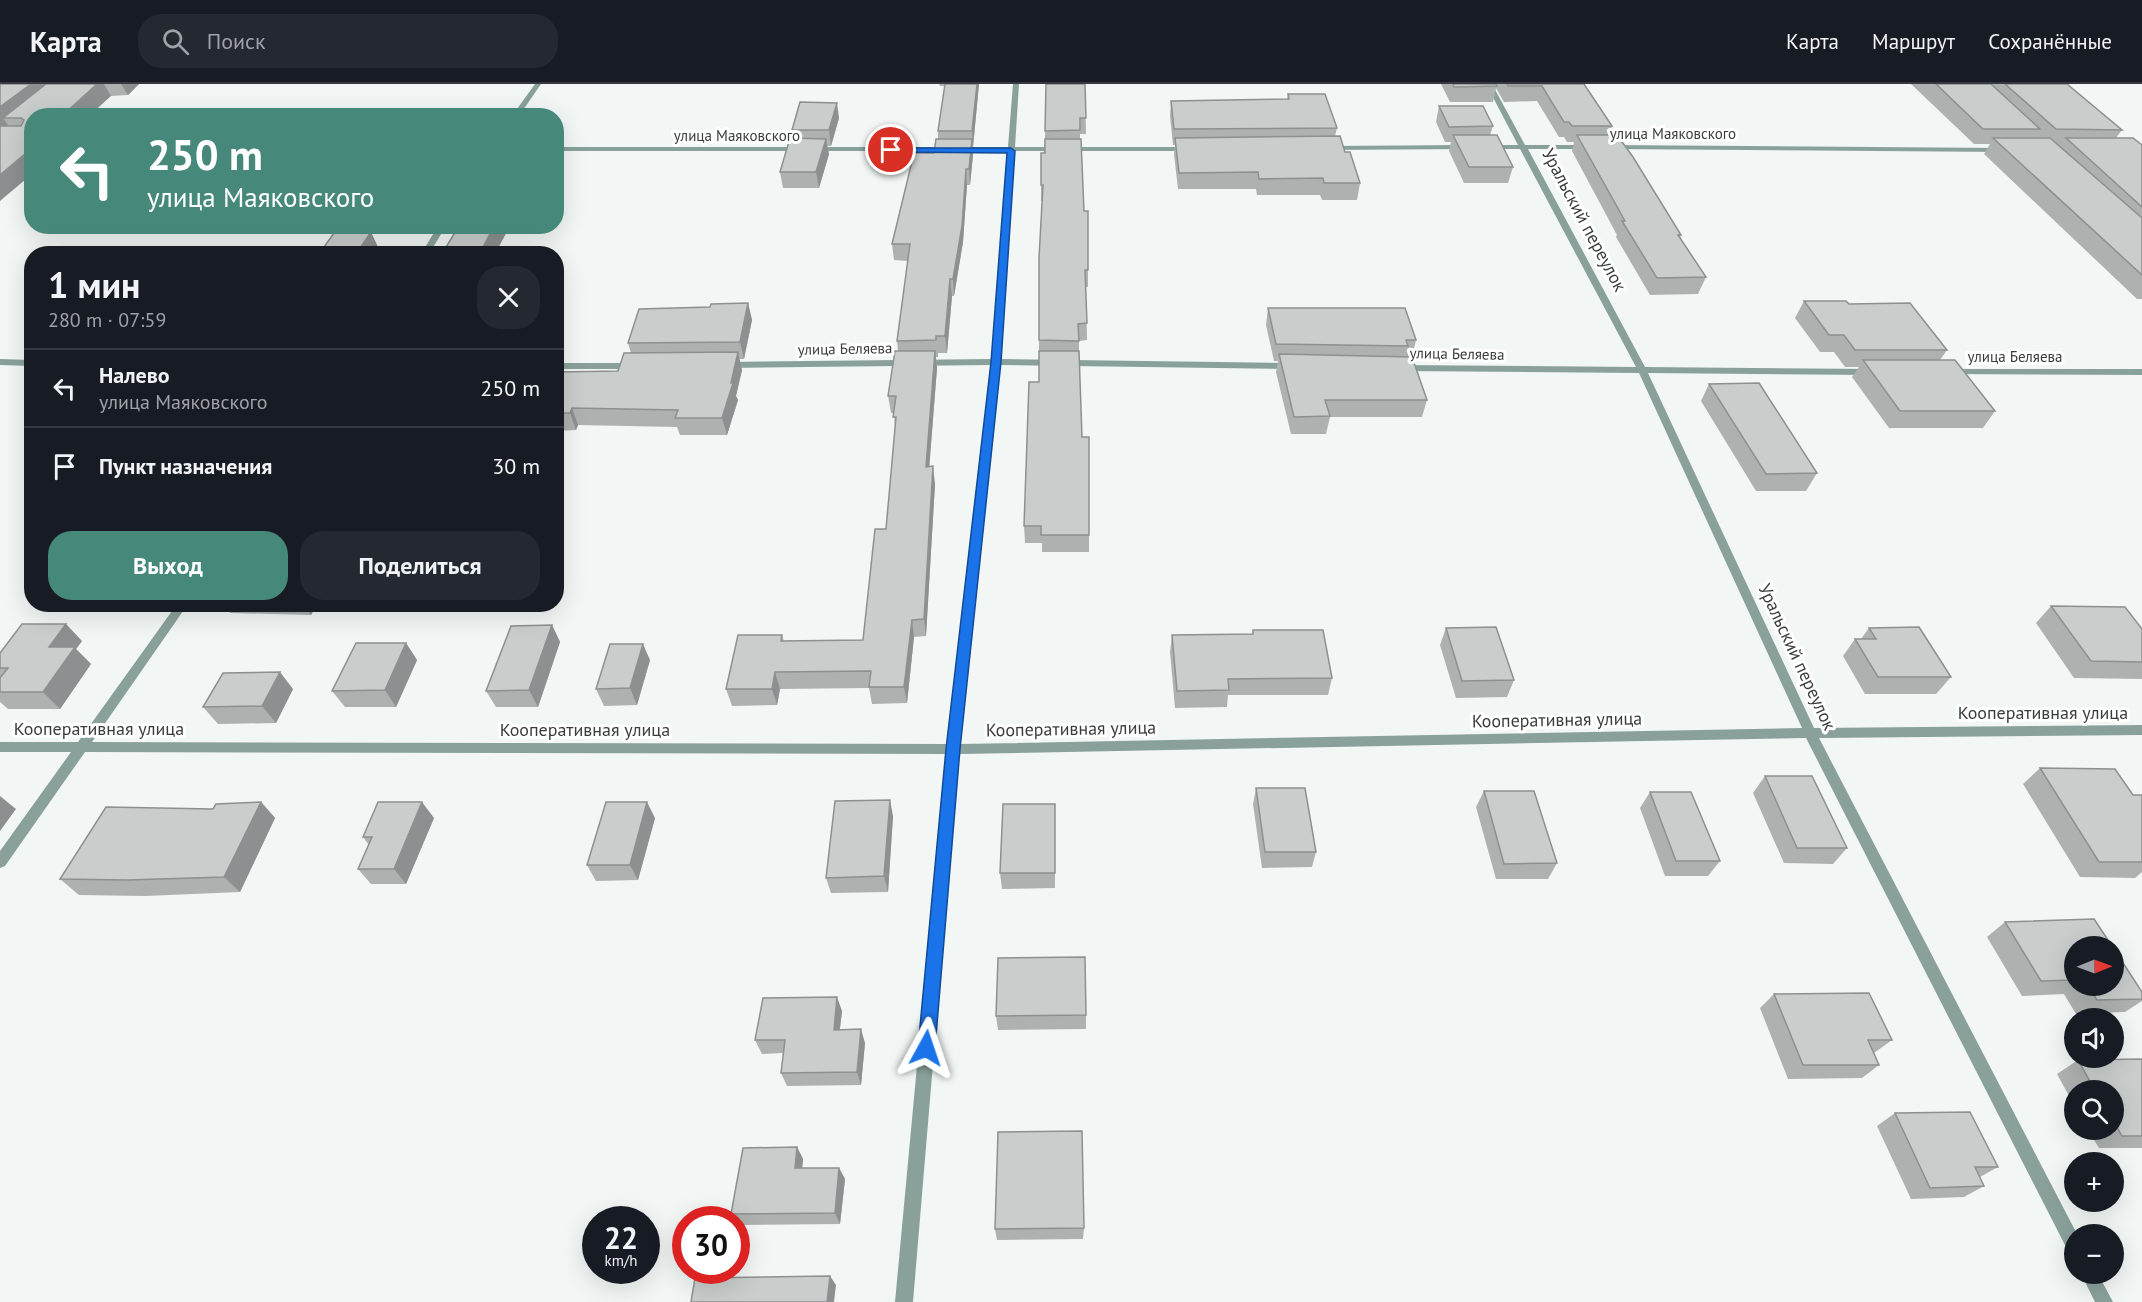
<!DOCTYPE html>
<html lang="ru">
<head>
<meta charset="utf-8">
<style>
	:root { --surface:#171b24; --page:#242831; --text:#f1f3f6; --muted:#9ea1a6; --line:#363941; --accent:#46887a }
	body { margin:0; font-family:"PT Sans",sans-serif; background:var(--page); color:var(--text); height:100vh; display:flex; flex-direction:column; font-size:22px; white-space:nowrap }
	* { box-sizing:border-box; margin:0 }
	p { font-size:20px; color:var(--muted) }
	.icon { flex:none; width:33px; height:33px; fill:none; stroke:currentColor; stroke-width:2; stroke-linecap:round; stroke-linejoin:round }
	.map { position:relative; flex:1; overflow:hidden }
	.side { position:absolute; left:24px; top:162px; width:540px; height:366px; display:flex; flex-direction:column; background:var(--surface); border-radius:24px; box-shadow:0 6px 24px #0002 }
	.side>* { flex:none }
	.guide { position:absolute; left:24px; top:24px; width:540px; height:126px; border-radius:24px; box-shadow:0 6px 24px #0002; background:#46887a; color:#fff; overflow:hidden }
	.needle { width:39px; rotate:89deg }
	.controls { position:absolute; left:2064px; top:852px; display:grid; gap:12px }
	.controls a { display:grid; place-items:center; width:60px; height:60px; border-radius:50%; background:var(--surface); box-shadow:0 6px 24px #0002; font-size:30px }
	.speed { position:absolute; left:582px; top:1122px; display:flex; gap:12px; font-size:30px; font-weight:700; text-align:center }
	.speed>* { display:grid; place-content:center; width:78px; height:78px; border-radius:50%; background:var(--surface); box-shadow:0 6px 24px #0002; line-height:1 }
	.speed small { font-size:15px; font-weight:400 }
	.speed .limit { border:9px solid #d22; background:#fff; color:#111 }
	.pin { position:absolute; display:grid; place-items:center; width:51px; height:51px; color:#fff; margin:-26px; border:3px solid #fff; border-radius:50%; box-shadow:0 2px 6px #0007 }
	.me { position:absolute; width:66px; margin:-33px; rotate:5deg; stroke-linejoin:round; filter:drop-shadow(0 0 4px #0008) }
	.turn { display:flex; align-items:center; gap:21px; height:126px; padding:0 24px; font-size:27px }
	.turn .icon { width:78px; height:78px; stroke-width:2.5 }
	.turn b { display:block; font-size:42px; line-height:51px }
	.round { display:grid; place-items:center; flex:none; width:63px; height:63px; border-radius:24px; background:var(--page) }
	.overview { display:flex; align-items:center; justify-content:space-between; height:102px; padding:0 24px }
	h1 { font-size:36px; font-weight:800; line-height:45px }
	.action { display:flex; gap:12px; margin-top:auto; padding:12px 24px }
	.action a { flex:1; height:69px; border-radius:24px; background:var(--accent); color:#fff; font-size:24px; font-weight:800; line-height:69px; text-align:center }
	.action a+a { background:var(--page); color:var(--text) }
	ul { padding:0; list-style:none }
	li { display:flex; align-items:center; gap:18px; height:78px; padding:0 24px; border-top:2px solid var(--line) }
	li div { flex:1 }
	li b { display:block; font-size:22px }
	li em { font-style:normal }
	header { display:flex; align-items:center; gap:36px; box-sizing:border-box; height:84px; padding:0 30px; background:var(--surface); border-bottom:2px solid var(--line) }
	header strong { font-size:28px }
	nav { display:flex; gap:33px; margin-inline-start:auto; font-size:21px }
	.search { width:420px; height:54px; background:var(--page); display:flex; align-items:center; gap:15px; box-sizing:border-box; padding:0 21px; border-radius:24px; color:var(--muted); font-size:22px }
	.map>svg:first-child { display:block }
</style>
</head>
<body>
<header>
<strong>Карта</strong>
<div class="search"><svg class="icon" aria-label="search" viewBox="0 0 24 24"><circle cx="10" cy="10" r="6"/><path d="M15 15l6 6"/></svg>Поиск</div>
<nav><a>Карта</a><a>Маршрут</a><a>Сохранённые</a></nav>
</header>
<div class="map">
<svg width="2142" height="1218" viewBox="0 0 2142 1218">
	<rect width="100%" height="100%" fill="#f2f7f6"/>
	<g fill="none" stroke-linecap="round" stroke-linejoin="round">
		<path fill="#8aa19b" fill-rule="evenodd" d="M 535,0 L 541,0 L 519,32 L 512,32 Z
			M 1013,0 L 1019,0 L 1015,63 L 1190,63 L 1194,65 L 1190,67 L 1015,67 L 1001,275 L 1292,279 L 1297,282 L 1292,285 L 1000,281 L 960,660 L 1802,644 L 1639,289 L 1399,287 L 1394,284 L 1399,281 L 1636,283 L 1520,65 L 1486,65 L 1482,63 L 1486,61 L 1518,61 L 1486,0 L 1492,0 L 1525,61 L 1589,61 L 1593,63 L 1589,65 L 1528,65 L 1645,283 L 1871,285 L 1876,288 L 1871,291 L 1648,289 L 1814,644 L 2142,641 L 2142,651 L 1819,654 L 2077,1150 L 2074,1150 L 2074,1169 L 2068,1167 L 1806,654 L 959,670 L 913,1218 L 895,1218 L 946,670 L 85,668 L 5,782 L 0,784 L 0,767 L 71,668 L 0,668 L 0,658 L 78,658 L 177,520 L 188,520 L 92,658 L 947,660 L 991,281 L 724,284 L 719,281 L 724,278 L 992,275 L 1007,67 L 556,67 L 556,63 L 1008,63 Z
			M 1466,61 L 1470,63 L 1469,65 L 1327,66 L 1323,64 L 1327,62 Z
			M 1606,61 L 2003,64 L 2007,66 L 2003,68 L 1609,65 L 1605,63 Z
			M 438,142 L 446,142 L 429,170 L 421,170 Z
			M 0,275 L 32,276 L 32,282 L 0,281 Z
			M 556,279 L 635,279 L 640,282 L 635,285 L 556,285 Z
			M 1948,285 L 2142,285 L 2142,291 L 1945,290 L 1943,288 Z
			M 2081,1190 L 2098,1190 L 2113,1218 L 2095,1218 Z"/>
	</g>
	<path fill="#adb1b0" d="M 0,0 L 139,0 L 128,11 L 111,12 L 32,32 L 0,117 Z
		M 939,0 L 979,0 L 973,63 L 972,63 L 973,71 L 970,101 L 967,101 L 963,158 L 954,212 L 952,212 L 947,269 L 938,269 L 938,273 L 936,273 L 937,284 L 929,383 L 935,400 L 926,552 L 914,553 L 907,619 L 872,620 L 869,604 L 780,605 L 777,621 L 732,622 L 726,605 L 782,551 L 784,557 L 863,556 L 886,445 L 895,344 L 894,329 L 891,329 L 888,312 L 898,267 L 897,257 L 908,177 L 894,176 L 892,160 L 934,69 L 938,55 L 938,47 L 945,2 L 940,2 Z
		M 1046,0 L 1085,0 L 1086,50 L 1080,50 L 1080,55 L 1084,127 L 1088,127 L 1088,203 L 1086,203 L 1087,256 L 1079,257 L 1079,267 L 1082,353 L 1089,353 L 1089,468 L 1042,468 L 1042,459 L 1025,459 L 1024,442 L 1039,298 L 1039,174 L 1043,117 L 1041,117 L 1041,101 L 1045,55 Z
		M 1441,0 L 1584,0 L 1612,42 L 1609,51 L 1681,151 L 1680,154 L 1706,193 L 1698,210 L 1650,211 L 1616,153 L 1617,151 L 1572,67 L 1574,58 L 1567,58 L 1564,53 L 1559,53 L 1537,17 L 1504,18 L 1496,4 L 1493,18 L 1450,18 Z
		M 1911,0 L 2067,0 L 2122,46 L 2116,54 L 2142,61 L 2142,215 L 2137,215 L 1984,70 L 1990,60 L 1974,60 Z
		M 1288,10 L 1337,44 L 1335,52 L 1345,68 L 1360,99 L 1357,116 L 1322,116 L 1320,111 L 1257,111 L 1256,105 L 1178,105 L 1174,70 L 1175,61 L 1173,61 L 1170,32 L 1171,17 L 1287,15 Z
		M 1439,22 L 1493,42 L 1490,51 L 1513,83 L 1508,99 L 1464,99 L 1449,67 L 1451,58 L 1445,58 L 1436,38 Z
		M 839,34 L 831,62 L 827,62 L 829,70 L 819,104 L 783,104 L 780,88 L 794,54 L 792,46 Z
		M 459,142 L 495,170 L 444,170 L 443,168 Z
		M 1804,217 L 1849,220 L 1947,266 L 1940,276 L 1995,327 L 1983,344 L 1889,344 L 1852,293 L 1859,283 L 1845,283 L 1834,268 L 1820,268 L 1795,234 Z
		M 748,219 L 752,236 L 744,275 L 739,275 L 742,286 L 736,312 L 738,316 L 727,351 L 680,351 L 677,343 L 578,341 L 576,346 L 556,347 L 556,288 L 618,287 L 631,269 L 628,259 L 710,223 Z
		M 1268,224 L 1416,256 L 1412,273 L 1427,316 L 1422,333 L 1330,333 L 1326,350 L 1291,350 L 1276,288 L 1278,277 L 1274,277 L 1266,241 Z
		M 1709,300 L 1817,389 L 1806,407 L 1756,407 L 1701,317 Z
		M 223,520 L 317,520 L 311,531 L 230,529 Z
		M 2051,522 L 2142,545 L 2142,595 L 2074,594 L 2036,539 Z
		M 552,541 L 560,558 L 538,623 L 496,623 L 486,607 Z
		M 1446,544 L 1514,596 L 1507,613 L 1456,614 L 1440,561 Z
		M 1869,544 L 1951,593 L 1936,610 L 1865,610 L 1843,572 L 1855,555 L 1861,555 Z
		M 1253,546 L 1332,594 L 1328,611 L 1228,611 L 1227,623 L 1175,624 L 1170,568 L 1172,551 L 1252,550 Z
		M 82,557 L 76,565 L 91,580 L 60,625 L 8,625 L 0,618 L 0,569 Z
		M 406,559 L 417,576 L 396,623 L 345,623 L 332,607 Z
		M 650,576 L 637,621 L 604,622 L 596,605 Z
		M 293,605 L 276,639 L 218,640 L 203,623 Z
		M 2040,684 L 2133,711 L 2142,711 L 2142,788 L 2135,794 L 2080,793 L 2023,700 Z
		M 1765,692 L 1847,764 L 1833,780 L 1784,779 L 1753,709 Z
		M 1256,704 L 1316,768 L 1312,783 L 1262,784 L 1253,720 Z
		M 1484,707 L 1557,779 L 1548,795 L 1496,795 L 1476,723 Z
		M 1650,708 L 1720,777 L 1708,792 L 1665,792 L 1640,724 Z
		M 261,718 L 275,734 L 240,808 L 145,812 L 79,811 L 60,795 L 213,725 Z
		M 1055,720 L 1055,804 L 1002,805 L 1000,789 Z
		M 893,732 L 888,808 L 831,809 L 826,794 Z
		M 434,734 L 406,800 L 371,800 L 358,785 L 369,761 L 363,753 Z
		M 655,734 L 638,796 L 596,797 L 587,781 Z
		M 2005,838 L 2074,862 L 2074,902 L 2114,902 L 2142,908 L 2142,917 L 2125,928 L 2076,930 L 2064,910 L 2022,912 L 1987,853 Z
		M 1774,910 L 1892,956 L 1874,969 L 1879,981 L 1862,994 L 1788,995 L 1760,924 Z
		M 842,927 L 840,945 L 865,959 L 861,1001 L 787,1002 L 781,989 L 783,969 L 762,970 L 755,956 Z
		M 1086,931 L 1086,945 L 998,946 L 996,932 Z
		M 2142,975 L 2142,1064 L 2099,1064 L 2088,1046 L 2114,1046 L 2114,1006 L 2074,1006 L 2074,1021 L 2057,990 L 2078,976 Z
		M 1895,1029 L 1998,1083 L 1980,1093 L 1984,1102 L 1964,1113 L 1911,1115 L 1877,1042 Z
		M 797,1063 L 803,1075 L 802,1084 L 839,1084 L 845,1095 L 840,1140 L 739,1141 L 736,1137 L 736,1136 L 735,1136 L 731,1130 Z
		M 1084,1144 L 1083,1155 L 997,1156 L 995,1145 Z"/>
	<path fill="#8d9090" d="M 31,0 L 60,0 L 3,34 L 8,41 L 0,47 L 0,23 Z
		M 97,0 L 104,0 L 111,12 L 89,32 L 62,32 Z
		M 121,0 L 139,0 L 128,11 Z
		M 977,0 L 979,0 L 973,63 L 972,47 Z
		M 837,19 L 839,34 L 831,62 L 829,46 Z
		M 826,55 L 829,70 L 819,104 L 816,88 Z
		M 972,55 L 973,71 L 970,101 L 969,85 Z
		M 32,64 L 32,90 L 0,117 L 0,91 Z
		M 966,85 L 967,101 L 963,158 L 954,212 L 953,195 Z
		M 494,142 L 510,142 L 495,170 L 482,170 L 481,167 Z
		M 371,148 L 379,165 L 376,170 L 356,170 Z
		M 950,195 L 952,212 L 947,269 L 945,252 Z
		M 748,219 L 752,236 L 744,275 L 740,258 Z
		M 935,267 L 937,284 L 928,400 L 926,383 Z
		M 738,268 L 742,286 L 736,312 L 738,316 L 727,351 L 722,334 Z
		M 572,324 L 578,341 L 576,346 L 570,329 Z
		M 933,382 L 935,400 L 926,552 L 924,535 Z
		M 304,520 L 317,520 L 311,531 Z
		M 912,536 L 914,553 L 907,619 L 904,603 Z
		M 66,540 L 82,557 L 76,565 L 91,580 L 60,625 L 43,608 L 49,563 Z
		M 552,541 L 560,558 L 538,623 L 529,606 Z
		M 406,559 L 417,576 L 396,623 L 385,606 Z
		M 643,560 L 650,576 L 637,621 L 630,604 Z
		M 280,588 L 293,605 L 276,639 L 262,622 Z
		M 775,588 L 780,605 L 777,621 L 772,605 Z
		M 0,712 L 16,725 L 0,747 Z
		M 890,716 L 893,732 L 888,808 L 884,792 Z
		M 261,718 L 275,734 L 240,808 L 224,793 Z
		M 422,718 L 434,734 L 406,800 L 394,785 Z
		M 647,718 L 655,734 L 638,796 L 630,781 Z
		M 837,913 L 842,927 L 838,959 L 834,946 Z
		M 861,945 L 865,959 L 861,1001 L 857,988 Z
		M 797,1063 L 803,1075 L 801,1096 L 795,1084 Z
		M 839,1084 L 845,1095 L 840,1140 L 835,1129 Z
		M 830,1192 L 836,1201 L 834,1218 L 827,1218 Z"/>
	<path fill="#c9cecd" stroke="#8d9090" stroke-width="1.5" d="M 0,0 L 31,0 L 0,23 Z
		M 46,0 L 97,0 L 62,32 L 32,32 L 32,64 L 0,91 L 0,42 L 21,42 L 24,36 L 21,34 L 3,34 Z
		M 945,0 L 977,0 L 972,47 L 938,47 Z
		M 1046,0 L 1085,0 L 1086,34 L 1080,34 L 1080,46 L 1045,47 Z
		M 1453,0 L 1496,0 L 1497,2 L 1454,3 Z
		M 1507,0 L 1584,0 L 1612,42 L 1572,42 L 1569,38 L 1564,38 L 1542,2 L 1508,2 Z
		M 1936,0 L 1991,0 L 2040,45 L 1983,45 Z
		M 2005,0 L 2067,0 L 2122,46 L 2056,45 Z
		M 1288,10 L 1325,10 L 1337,44 L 1174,45 L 1171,17 L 1289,15 Z
		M 800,18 L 837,19 L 829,46 L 792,46 Z
		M 1439,22 L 1483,22 L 1493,42 L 1449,43 Z
		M 1453,51 L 1497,51 L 1513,83 L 1469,83 Z
		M 1577,51 L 1617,51 L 1633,73 L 1681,151 L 1678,151 L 1706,193 L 1657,194 L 1622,137 L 1625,137 Z
		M 1340,52 L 1345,68 L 1350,68 L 1360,99 L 1324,99 L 1323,94 L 1259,95 L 1258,88 L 1179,89 L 1175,54 Z
		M 790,54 L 826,55 L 816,88 L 780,88 Z
		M 1993,54 L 2050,54 L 2142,134 L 2142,191 Z
		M 2066,54 L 2133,54 L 2142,61 L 2142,123 Z
		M 936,55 L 972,55 L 969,85 L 966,85 L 962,142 L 953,195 L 950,195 L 945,252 L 936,252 L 936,256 L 897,257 L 910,160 L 892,160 L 914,69 L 934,69 Z
		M 1045,55 L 1081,55 L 1084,127 L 1088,127 L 1088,186 L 1085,186 L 1087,239 L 1078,240 L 1079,257 L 1039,256 L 1039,174 L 1043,101 L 1041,101 L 1041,69 L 1045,69 Z
		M 339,142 L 362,142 L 371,148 L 356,170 L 319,170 Z
		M 459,142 L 494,142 L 481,167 L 443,168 Z
		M 1804,217 L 1846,217 L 1849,220 L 1910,219 L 1947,266 L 1855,266 L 1844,251 L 1829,251 Z
		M 748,219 L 740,258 L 628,259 L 639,225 L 710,223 L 711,220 Z
		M 1268,224 L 1405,224 L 1416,256 L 1406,256 L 1408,262 L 1276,260 Z
		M 895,267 L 935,267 L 926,383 L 933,382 L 924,535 L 912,536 L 904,603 L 869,603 L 871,587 L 775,588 L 772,605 L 726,605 L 738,551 L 782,551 L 781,557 L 863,556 L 875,445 L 886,445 L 896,333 L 893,333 L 896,312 L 888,312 Z
		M 1039,267 L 1079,267 L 1082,353 L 1089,353 L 1089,451 L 1041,451 L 1041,442 L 1024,442 L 1029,298 L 1039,298 Z
		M 738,268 L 731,299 L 733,299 L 722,334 L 675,334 L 678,326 L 572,324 L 570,329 L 556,329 L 556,288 L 618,287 L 624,269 Z
		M 1279,270 L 1412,273 L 1427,316 L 1325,316 L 1330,332 L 1294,333 Z
		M 1863,276 L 1955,276 L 1995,327 L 1900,327 Z
		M 1759,299 L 1817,389 L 1766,390 L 1709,300 Z
		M 2051,522 L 2125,523 L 2142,545 L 2142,578 L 2091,577 Z
		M 22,540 L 66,540 L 49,563 L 75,563 L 43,608 L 0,608 L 0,594 L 8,584 L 0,584 L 0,569 Z
		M 552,541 L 529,606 L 486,607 L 511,542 Z
		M 1496,543 L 1514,596 L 1462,597 L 1446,544 Z
		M 1919,543 L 1951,593 L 1878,593 L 1855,555 L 1876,555 L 1869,544 Z
		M 1253,546 L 1323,546 L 1332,594 L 1228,595 L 1229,606 L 1177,607 L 1172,551 L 1253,550 Z
		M 356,559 L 406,559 L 385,606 L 332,607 Z
		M 610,560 L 643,560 L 630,604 L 596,605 Z
		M 280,588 L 262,622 L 203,623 L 223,589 Z
		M 2040,684 L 2115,685 L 2133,711 L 2142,711 L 2142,778 L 2099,778 Z
		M 1765,692 L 1812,692 L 1847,764 L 1797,764 Z
		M 1256,704 L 1305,704 L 1316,768 L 1265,768 Z
		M 1484,707 L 1534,707 L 1557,779 L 1504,780 Z
		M 1650,708 L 1691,708 L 1720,777 L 1676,777 Z
		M 890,716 L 884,792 L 826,794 L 835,717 Z
		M 261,718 L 224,793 L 127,796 L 60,795 L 106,723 L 213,725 L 216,720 Z
		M 378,718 L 422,718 L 394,785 L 358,785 L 372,753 L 363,753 Z
		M 606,718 L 647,718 L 630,781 L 587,781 Z
		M 1003,720 L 1055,720 L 1055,789 L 1000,789 Z
		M 2094,835 L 2112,862 L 2074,862 L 2074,896 L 2041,897 L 2005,838 Z
		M 2114,865 L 2142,908 L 2142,915 L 2097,916 L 2088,902 L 2114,902 Z
		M 1085,873 L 1086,931 L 996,932 L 998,874 Z
		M 1869,909 L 1892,956 L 1868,956 L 1879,981 L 1803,981 L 1774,910 Z
		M 837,913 L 834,946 L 861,945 L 857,988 L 781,989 L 785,956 L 755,956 L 763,914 Z
		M 2142,975 L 2142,1052 L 2122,1052 L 2114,1038 L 2114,1006 L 2095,1006 L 2078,976 Z
		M 1970,1028 L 1998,1083 L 1975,1083 L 1984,1102 L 1930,1104 L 1895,1029 Z
		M 1082,1047 L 1084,1144 L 995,1145 L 998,1048 Z
		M 797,1063 L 795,1084 L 839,1084 L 835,1129 L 731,1130 L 743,1064 Z
		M 830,1192 L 827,1218 L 691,1218 L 695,1194 Z"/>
	<path fill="#1a73e8" stroke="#114b97" stroke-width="1.5" d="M 891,64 L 1011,64 L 1015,67 L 1001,278 L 960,665 L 935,964 L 932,970 L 926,973 L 920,970 L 918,964 L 946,665 L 991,278 L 1007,69 L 888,68 L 887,66 Z"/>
	<g text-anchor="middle" stroke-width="6" stroke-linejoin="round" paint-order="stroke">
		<g font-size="15" fill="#3b3d3c" stroke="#fff">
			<text x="1673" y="55">улица Маяковского</text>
			<text x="737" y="57">улица Маяковского</text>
			<text transform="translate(845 265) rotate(-1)" y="5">улица Беляева</text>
			<text transform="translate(1457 270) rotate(1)" y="5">улица Беляева</text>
			<text x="2015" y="278">улица Беляева</text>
		</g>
		<g font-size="18" fill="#3b3d3c" stroke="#fff">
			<text transform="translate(1584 136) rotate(62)" y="6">Уральский переулок</text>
			<text transform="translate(1797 573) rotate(65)" y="6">Уральский переулок</text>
			<text x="2043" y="635">Кооперативная улица</text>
			<text transform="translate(1557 636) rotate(-1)" y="6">Кооперативная улица</text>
			<text x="99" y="651">Кооперативная улица</text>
			<text transform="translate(1071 645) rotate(-1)" y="6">Кооперативная улица</text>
			<text x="585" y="652">Кооперативная улица</text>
		</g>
	</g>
</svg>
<div class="controls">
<a><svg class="needle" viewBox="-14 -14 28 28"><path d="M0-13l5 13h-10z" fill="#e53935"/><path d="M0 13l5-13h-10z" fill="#9ea1a6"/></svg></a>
<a><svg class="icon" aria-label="sound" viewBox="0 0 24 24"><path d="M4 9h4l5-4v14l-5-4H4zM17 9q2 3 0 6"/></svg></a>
<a><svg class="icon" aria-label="search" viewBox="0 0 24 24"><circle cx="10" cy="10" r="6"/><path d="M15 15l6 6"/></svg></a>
<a>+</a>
<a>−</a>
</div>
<div class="speed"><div>22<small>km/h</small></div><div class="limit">30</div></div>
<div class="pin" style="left:891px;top:66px;background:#d93025"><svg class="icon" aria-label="arrive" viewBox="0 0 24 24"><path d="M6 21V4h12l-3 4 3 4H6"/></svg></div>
<svg class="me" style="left:926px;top:964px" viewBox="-20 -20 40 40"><path d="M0-17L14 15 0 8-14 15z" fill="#1a73e8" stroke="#fff" stroke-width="4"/></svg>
<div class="guide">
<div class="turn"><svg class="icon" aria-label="left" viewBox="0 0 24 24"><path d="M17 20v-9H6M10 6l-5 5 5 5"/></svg><div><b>250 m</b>улица Маяковского</div></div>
</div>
<section class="side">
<div class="overview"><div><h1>1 мин</h1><p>280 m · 07:59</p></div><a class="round"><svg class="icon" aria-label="close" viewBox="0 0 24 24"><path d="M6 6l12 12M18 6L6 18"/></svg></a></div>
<ul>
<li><svg class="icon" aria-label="left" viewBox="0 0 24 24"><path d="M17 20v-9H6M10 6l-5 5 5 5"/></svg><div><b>Налево</b><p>улица Маяковского</p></div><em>250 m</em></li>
<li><svg class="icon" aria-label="arrive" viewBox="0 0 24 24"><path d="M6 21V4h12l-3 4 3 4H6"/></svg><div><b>Пункт назначения</b></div><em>30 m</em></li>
</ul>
<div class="action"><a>Выход</a><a>Поделиться</a></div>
</section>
</div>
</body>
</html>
